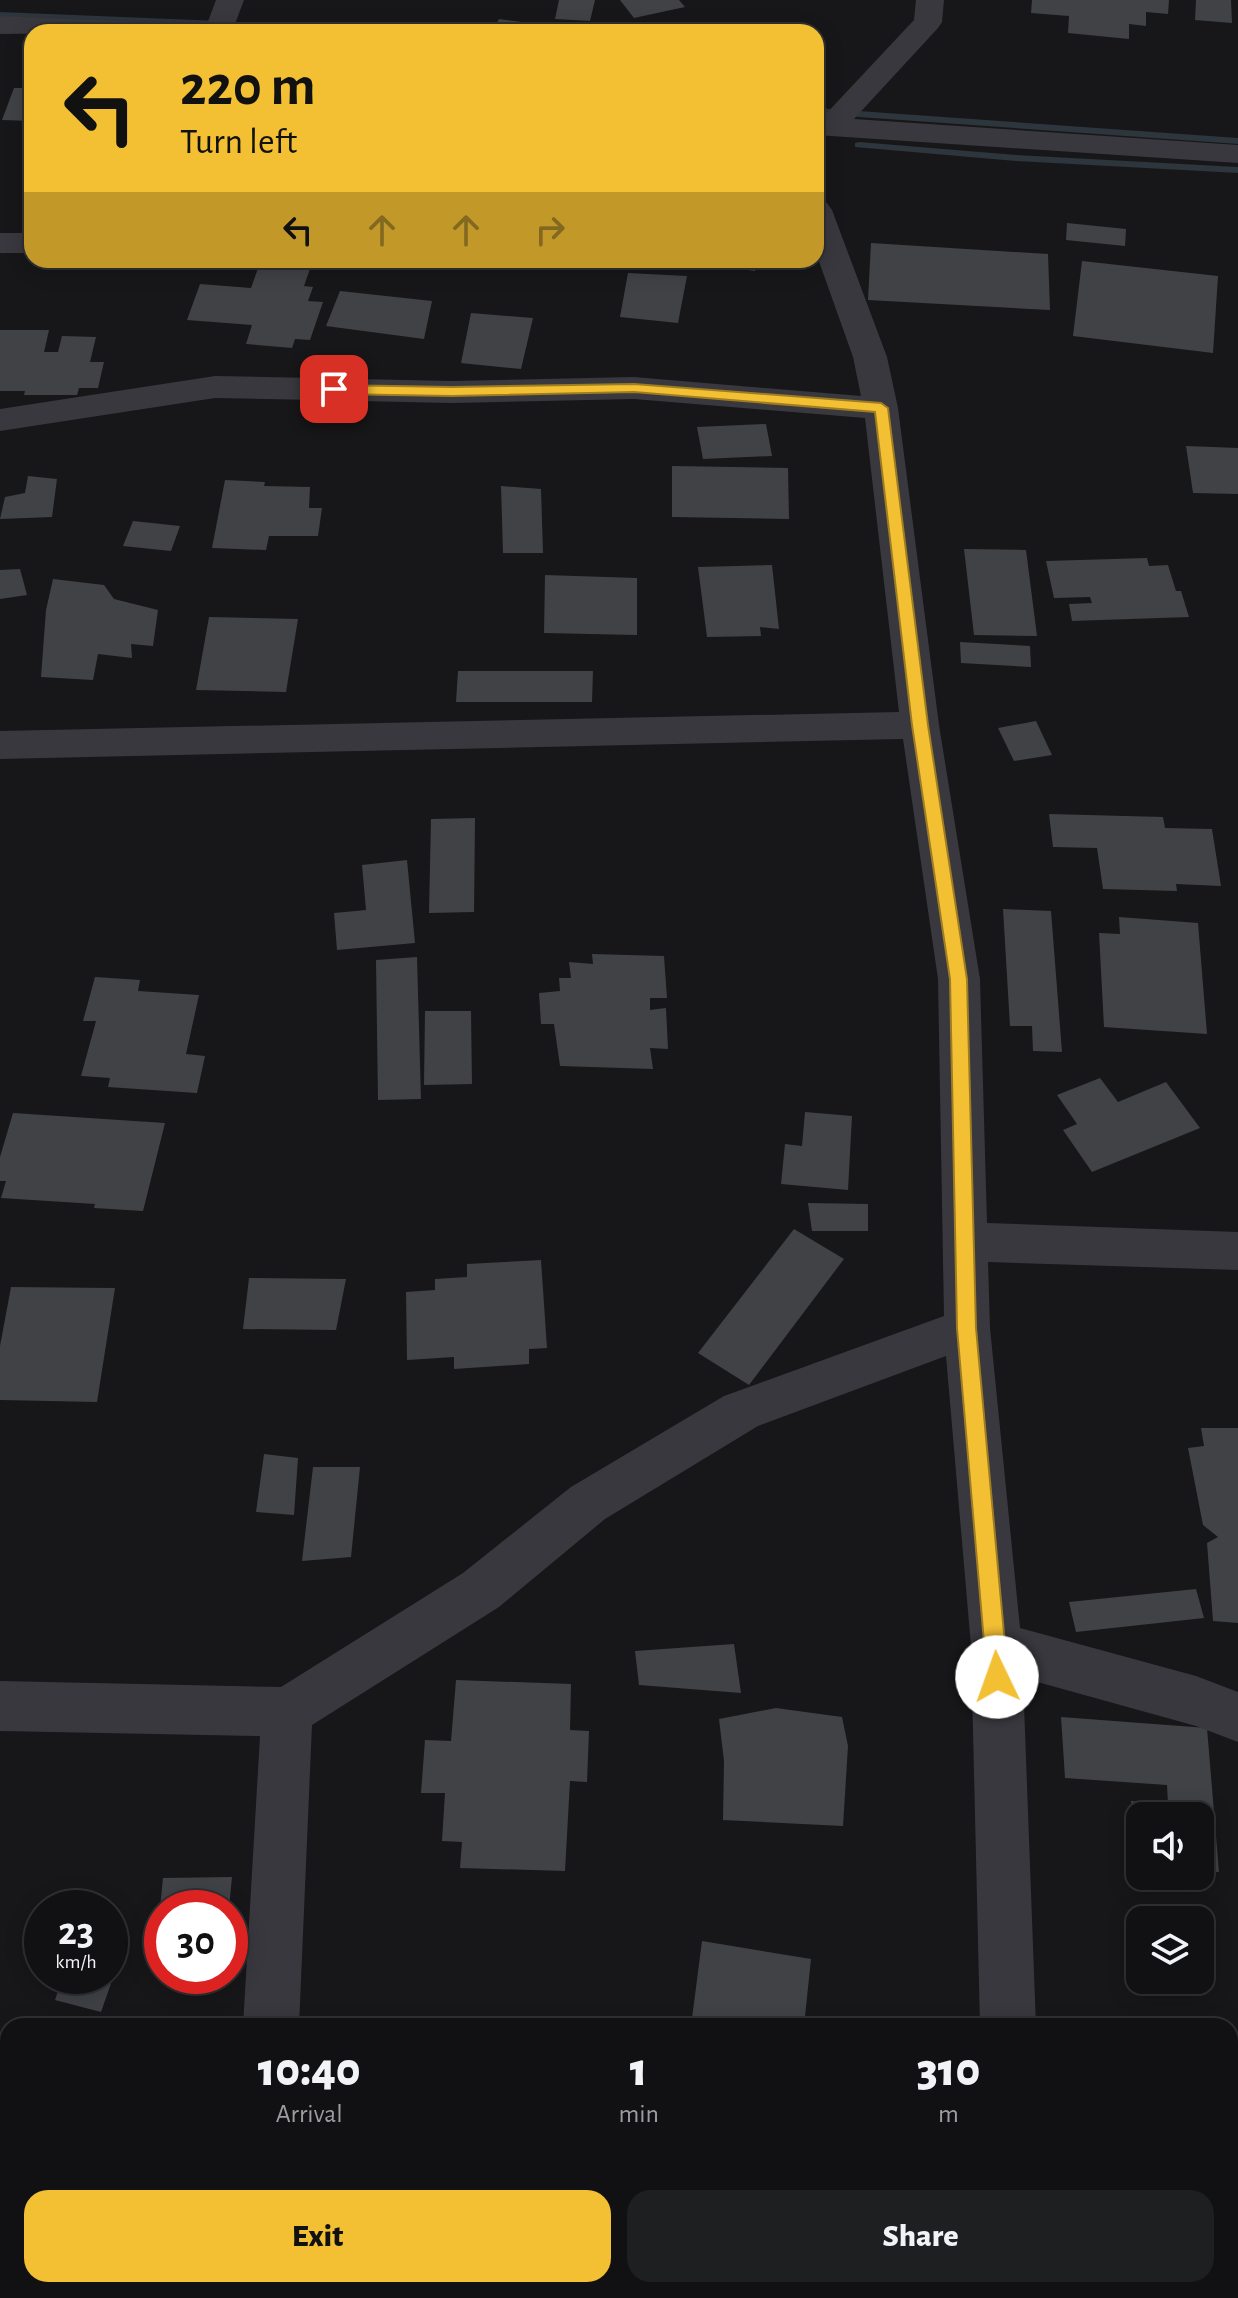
<!DOCTYPE html>
<html lang="en">
<head>
<meta charset="utf-8">
<style>
	:root { --surface:#111113; --page:#1e1f21; --text:#f1f3f6; --muted:#9c9da0; --line:#303133; --accent:#f3c034 }
	body { margin:0; font-family:"Alegreya Sans",sans-serif; background:var(--page); color:var(--text); height:100vh; display:flex; flex-direction:column; font-size:30px; white-space:nowrap }
	* { box-sizing:border-box; margin:0 }
	p { font-size:26px; color:var(--muted) }
	.icon { flex:none; width:44px; height:44px; fill:none; stroke:currentColor; stroke-width:2; stroke-linecap:round; stroke-linejoin:round }
	.map { position:relative; flex:1; overflow:hidden }
	.side { position:absolute; left:0px; top:2018px; width:1238px; height:280px; display:flex; flex-direction:column; background:var(--surface); border-radius:24px 24px 0 0; box-shadow:0 4px 20px #0003,0 0 0 2px var(--line) }
	.side>* { flex:none }
	.top-card { position:absolute; left:24px; top:24px; width:800px; height:244px; border-radius:24px; box-shadow:0 4px 20px #0003,0 0 0 2px var(--line); background:#f3c034; color:#111; overflow:hidden }
	.tools { position:absolute; left:1126px; top:1802px; display:grid; gap:16px }
	.tools a { display:grid; place-items:center; width:88px; height:88px; border-radius:16px; background:var(--surface); box-shadow:0 4px 20px #0003,0 0 0 2px var(--line); font-size:40px }
	.speed { position:absolute; left:24px; top:1890px; display:flex; gap:16px; font-size:40px; font-weight:700; text-align:center }
	.speed>* { display:grid; place-content:center; width:104px; height:104px; border-radius:50%; background:var(--surface); box-shadow:0 4px 20px #0003,0 0 0 2px var(--line); line-height:1 }
	.speed small { font-size:20px; font-weight:400 }
	.speed .limit { border:12px solid #d22; background:#fff; color:#111 }
	.pin { position:absolute; display:grid; place-items:center; width:68px; height:68px; color:#fff; margin:-34px; border-radius:16px; box-shadow:0 4px 12px #0006 }
	.me { position:absolute; width:88px; margin:-44px; rotate:357deg; stroke-linejoin:round; filter:drop-shadow(0 0 6px #0008) }
	.turn { display:flex; align-items:center; gap:28px; height:168px; padding:0 24px; font-size:36px }
	.turn .icon { width:104px; height:104px; stroke-width:2.5 }
	.turn b { display:block; font-size:56px; line-height:68px }
	.lanes { display:flex; align-items:center; height:76px; padding:0 24px; background:#0003; justify-content:center; gap:40px; direction:ltr }
	.lanes .off { opacity:.35 }
	.eta { display:flex; justify-content:space-evenly; align-items:center; height:136px; text-align:center }
	.eta b { font-size:48px; font-weight:800; line-height:56px }
	.action { display:flex; gap:16px; margin-top:auto; padding:16px 24px }
	.action a { flex:1; height:92px; border-radius:24px; background:var(--accent); color:#111; font-size:32px; font-weight:800; line-height:92px; text-align:center }
	.action a+a { background:var(--page); color:var(--text) }
	.map>svg:first-child { display:block }
</style>
</head>
<body>
<div class="map">
<svg width="1238" height="2298" viewBox="0 0 1238 2298">
	<rect width="100%" height="100%" fill="#171719"/>
	<g fill="none" stroke-linecap="round" stroke-linejoin="round">
		<path fill="#2d353d" fill-rule="evenodd" d="M 0,12 L 220,21 L 287,29 L 292,32 L 0,18 Z
			M 816,108 L 1238,138 L 1238,144 L 816,114 Z
			M 859,142 L 1016,155 L 1238,167 L 1238,173 L 1016,161 L 855,147 L 855,143 Z"/>
	</g>
	<path fill="#414246" d="M 559,0 L 595,0 L 590,21 L 555,19 Z
		M 620,0 L 679,0 L 685,7 L 634,18 Z
		M 1032,0 L 1169,0 L 1168,14 L 1146,12 L 1146,26 L 1129,24 L 1129,39 L 1068,33 L 1069,16 L 1031,13 Z
		M 1196,0 L 1231,0 L 1232,23 L 1195,20 Z
		M 499,19 L 585,30 L 585,32 L 492,32 Z
		M 14,88 L 32,88 L 32,121 L 2,120 Z
		M 1067,223 L 1126,229 L 1125,246 L 1066,240 Z
		M 871,243 L 1048,254 L 1050,310 L 868,300 Z
		M 261,260 L 312,263 L 304,286 L 313,287 L 308,301 L 323,302 L 310,340 L 295,339 L 292,348 L 246,344 L 252,325 L 187,320 L 200,284 L 251,288 Z
		M 728,260 L 759,260 L 755,271 L 726,267 Z
		M 1082,261 L 1218,276 L 1213,353 L 1073,336 Z
		M 628,273 L 687,276 L 678,323 L 620,317 Z
		M 340,291 L 432,301 L 424,339 L 326,326 Z
		M 471,313 L 533,318 L 521,369 L 461,363 Z
		M 0,330 L 49,330 L 44,352 L 58,352 L 62,336 L 96,337 L 90,362 L 104,362 L 98,388 L 79,388 L 77,395 L 24,395 L 25,391 L 0,391 Z
		M 766,424 L 772,456 L 703,459 L 697,427 Z
		M 1186,446 L 1238,448 L 1238,494 L 1193,493 Z
		M 672,466 L 788,468 L 789,519 L 672,517 Z
		M 28,476 L 57,479 L 52,517 L 0,519 L 5,497 L 25,493 Z
		M 225,480 L 265,482 L 264,486 L 310,487 L 309,508 L 322,508 L 318,536 L 269,536 L 266,550 L 212,548 Z
		M 501,486 L 541,489 L 543,553 L 503,553 Z
		M 133,521 L 180,526 L 171,551 L 123,546 Z
		M 964,549 L 1026,550 L 1037,636 L 974,635 Z
		M 1147,558 L 1149,566 L 1168,565 L 1176,591 L 1181,591 L 1189,617 L 1072,621 L 1069,604 L 1092,603 L 1090,597 L 1054,598 L 1046,561 Z
		M 772,565 L 779,629 L 760,627 L 761,636 L 707,637 L 698,567 Z
		M 20,569 L 27,595 L 0,599 L 0,570 Z
		M 545,575 L 637,578 L 637,635 L 544,633 Z
		M 53,579 L 104,585 L 114,599 L 158,610 L 153,646 L 131,644 L 132,658 L 98,654 L 93,680 L 41,677 L 46,610 Z
		M 209,617 L 298,619 L 286,692 L 196,690 Z
		M 960,642 L 1030,646 L 1031,667 L 961,663 Z
		M 458,671 L 593,671 L 592,702 L 456,702 Z
		M 1036,721 L 1052,755 L 1014,761 L 998,728 Z
		M 1049,814 L 1163,817 L 1165,828 L 1212,829 L 1221,886 L 1176,884 L 1177,891 L 1103,889 L 1097,848 L 1053,847 Z
		M 475,818 L 474,912 L 429,913 L 431,819 Z
		M 407,860 L 415,943 L 337,950 L 334,913 L 366,910 L 362,865 Z
		M 1003,909 L 1051,911 L 1062,1052 L 1033,1051 L 1032,1026 L 1010,1026 Z
		M 1119,917 L 1198,923 L 1207,1034 L 1104,1027 L 1099,933 L 1120,934 Z
		M 592,954 L 664,956 L 667,998 L 650,998 L 650,1010 L 666,1008 L 668,1049 L 650,1048 L 653,1069 L 560,1066 L 554,1024 L 541,1024 L 539,993 L 560,991 L 559,978 L 571,978 L 569,962 L 593,964 Z
		M 417,957 L 421,1099 L 378,1100 L 376,960 Z
		M 95,977 L 140,980 L 138,991 L 199,995 L 186,1054 L 205,1056 L 197,1093 L 108,1087 L 110,1078 L 81,1076 L 96,1021 L 83,1021 Z
		M 425,1011 L 471,1011 L 472,1084 L 424,1085 Z
		M 1100,1078 L 1118,1102 L 1166,1082 L 1200,1128 L 1092,1172 L 1063,1130 L 1077,1124 L 1057,1095 Z
		M 805,1112 L 852,1116 L 848,1190 L 781,1184 L 785,1144 L 802,1146 Z
		M 13,1113 L 165,1123 L 143,1211 L 94,1208 L 95,1204 L 1,1198 L 6,1181 L 0,1181 L 0,1157 Z
		M 808,1203 L 868,1204 L 868,1231 L 812,1231 Z
		M 794,1229 L 844,1259 L 749,1385 L 698,1353 Z
		M 541,1260 L 547,1348 L 529,1349 L 529,1364 L 454,1369 L 454,1357 L 407,1360 L 406,1292 L 435,1290 L 435,1279 L 467,1277 L 467,1264 Z
		M 249,1278 L 346,1279 L 336,1330 L 243,1329 Z
		M 11,1287 L 115,1288 L 97,1402 L 0,1400 L 0,1346 Z
		M 1201,1428 L 1238,1428 L 1238,1623 L 1213,1621 L 1207,1543 L 1218,1537 L 1203,1525 L 1188,1448 L 1204,1446 Z
		M 264,1454 L 298,1458 L 294,1515 L 256,1512 Z
		M 313,1467 L 360,1467 L 351,1557 L 302,1561 Z
		M 1196,1589 L 1204,1618 L 1076,1632 L 1069,1602 Z
		M 734,1644 L 741,1693 L 639,1685 L 635,1651 Z
		M 456,1680 L 571,1684 L 570,1730 L 589,1731 L 587,1782 L 570,1781 L 565,1871 L 460,1868 L 462,1842 L 442,1841 L 445,1793 L 421,1793 L 425,1740 L 451,1741 Z
		M 776,1708 L 842,1717 L 848,1746 L 843,1826 L 723,1820 L 724,1761 L 719,1719 Z
		M 1061,1717 L 1207,1728 L 1219,1872 L 1200,1871 L 1200,1816 L 1140,1816 L 1140,1867 L 1135,1866 L 1131,1801 L 1168,1804 L 1167,1785 L 1065,1778 Z
		M 232,1877 L 229,1908 L 160,1908 L 163,1878 Z
		M 160,1909 L 162,1968 L 154,1968 Z
		M 110,1927 L 129,1932 L 101,2012 L 55,2000 L 63,1976 L 110,1976 Z
		M 702,1941 L 811,1959 L 804,2026 L 691,2026 Z
		M 515,2022 L 515,2026 L 393,2026 L 393,2023 Z
		M 375,2290 L 546,2290 L 545,2298 L 375,2298 Z
		M 556,2290 L 616,2290 L 616,2298 L 556,2298 Z
		M 699,2290 L 847,2290 L 847,2298 L 699,2298 Z"/>
	<g fill="none" stroke-linecap="round" stroke-linejoin="round">
		<path fill="#38383e" fill-rule="evenodd" d="M 216,0 L 244,0 L 232,32 L 204,32 Z
			M 916,0 L 944,0 L 942,22 L 938,28 L 854,119 L 1238,145 L 1238,163 L 816,135 L 816,117 L 823,117 L 914,20 Z
			M 0,16 L 162,23 L 172,26 L 176,32 L 0,34 Z
			M 816,201 L 827,203 L 832,210 L 887,357 L 898,408 L 939,725 L 980,979 L 987,1223 L 1238,1232 L 1238,1270 L 988,1262 L 990,1328 L 1020,1628 L 1196,1676 L 1238,1692 L 1238,1742 L 1196,1726 L 1023,1678 L 1036,2026 L 980,2026 L 971,1646 L 946,1356 L 758,1426 L 605,1519 L 499,1607 L 312,1725 L 299,2026 L 243,2026 L 260,1736 L 0,1731 L 0,1681 L 281,1687 L 463,1573 L 571,1487 L 724,1396 L 944,1316 L 938,979 L 903,739 L 0,759 L 0,731 L 899,712 L 865,418 L 634,399 L 452,403 L 215,398 L 0,431 L 0,409 L 215,376 L 452,381 L 634,377 L 861,396 L 853,357 L 816,253 Z
			M 0,233 L 32,233 L 32,253 L 0,253 Z
			M 219,2290 L 279,2290 L 278,2298 L 218,2298 Z
			M 986,2290 L 1046,2290 L 1046,2298 L 986,2298 Z"/>
	</g>
	<path fill="#f3c034" stroke="#9e7d22" stroke-width="2" d="M 634,384 L 881,403 L 888,408 L 928,725 L 967,979 L 976,1328 L 1008,1677 L 1005,1685 L 997,1688 L 990,1685 L 987,1677 L 957,1328 L 950,979 L 912,725 L 875,412 L 634,392 L 452,396 L 334,394 L 327,389 L 334,385 L 452,387 Z"/>
</svg>
<div class="tools">
<a><svg class="icon" aria-label="sound" viewBox="0 0 24 24"><path d="M4 9h4l5-4v14l-5-4H4zM17 9q2 3 0 6"/></svg></a>
<a><svg class="icon" aria-label="layers" viewBox="0 0 24 24"><path d="M12 4l9 5-9 5-9-5zM3 14l9 5 9-5"/></svg></a>
</div>
<div class="speed"><div>23<small>km/h</small></div><div class="limit">30</div></div>
<div class="pin" style="left:334px;top:389px;background:#d93025"><svg class="icon" aria-label="arrive" viewBox="0 0 24 24"><path d="M6 21V4h12l-3 4 3 4H6"/></svg></div>
<svg class="me" style="left:997px;top:1677px" viewBox="-20 -20 40 40"><circle r="19" fill="#fff"/><path d="M0-13L10 11 0 6-10 11z" fill="#f3c034"/></svg>
<div class="top-card">
<div class="turn"><svg class="icon" aria-label="left" viewBox="0 0 24 24"><path d="M17 20v-9H6M10 6l-5 5 5 5"/></svg><div><b>220 m</b>Turn left</div></div>
<div class="lanes"><svg class="icon" aria-label="left" viewBox="0 0 24 24"><path d="M17 20v-9H6M10 6l-5 5 5 5"/></svg><svg class="icon off" aria-label="ahead" viewBox="0 0 24 24"><path d="M12 20V5M6 11l6-6 6 6"/></svg><svg class="icon off" aria-label="ahead" viewBox="0 0 24 24"><path d="M12 20V5M6 11l6-6 6 6"/></svg><svg class="icon off" aria-label="right" viewBox="0 0 24 24"><path d="M7 20v-9h11M14 6l5 5-5 5"/></svg></div>
</div>
<section class="side">
<div class="eta">
<div><b>10:40</b><p>Arrival</p></div>
<div><b>1</b><p>min</p></div>
<div><b>310</b><p>m</p></div>
</div>
<div class="action"><a>Exit</a><a>Share</a></div>
</section>
</div>
</body>
</html>
